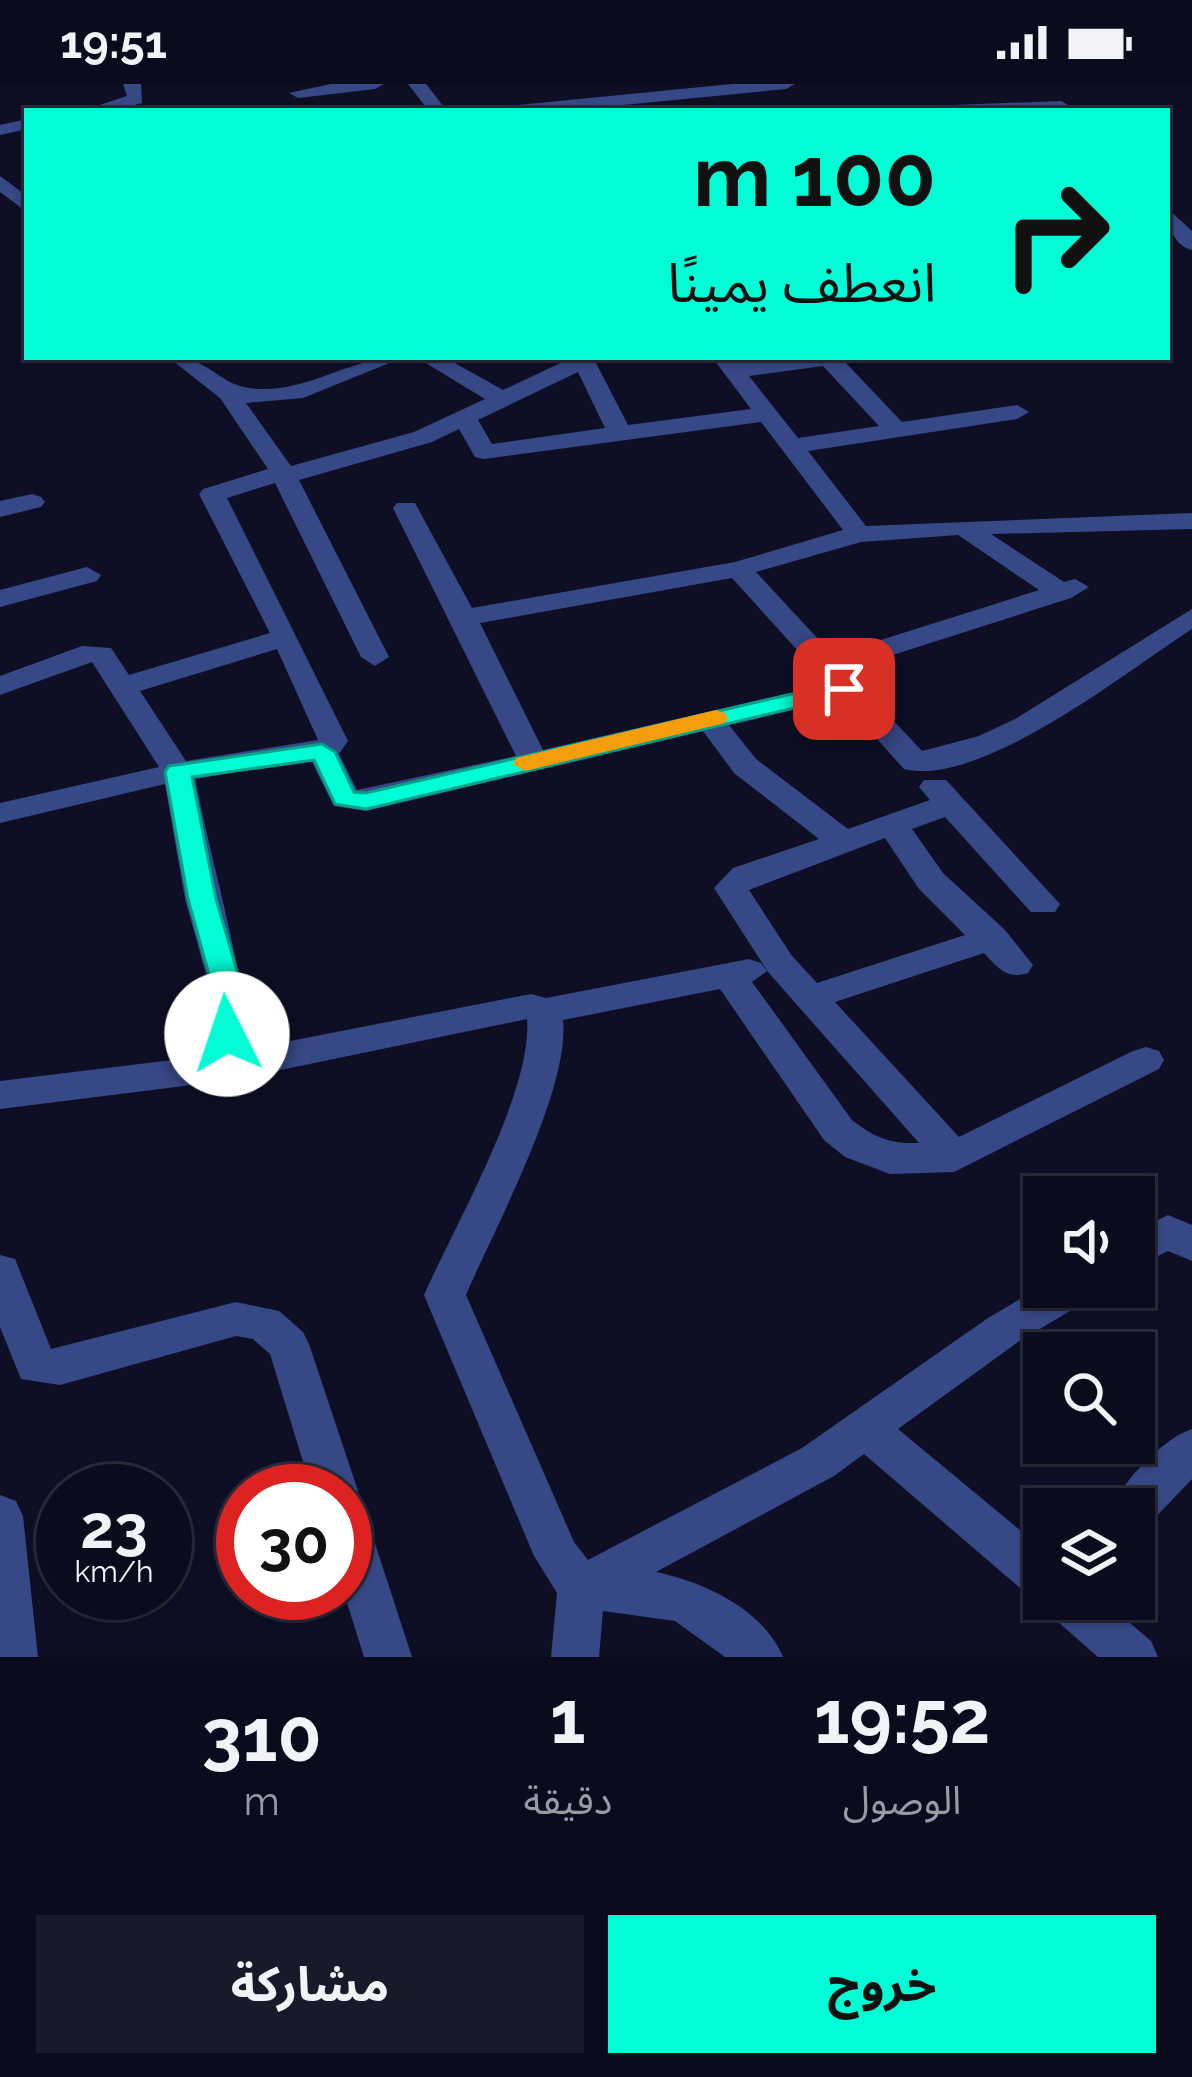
<!DOCTYPE html>
<html lang="ar">
<head>
<meta charset="utf-8">
<style>
	:root { --surface:#0a0b1c; --page:#181929; --text:#f1f3f6; --muted:#999ba3; --line:#2a2b3b; --accent:#00fdd6 }
	body { margin:0; font-family:Raleway,"Noto Sans Arabic",sans-serif; background:var(--page); color:var(--text); direction:rtl; height:100vh; display:flex; flex-direction:column; font-size:45px; white-space:nowrap }
	* { box-sizing:border-box; margin:0 }
	p { font-size:39px; color:var(--muted) }
	.icon { flex:none; width:66px; height:66px; fill:none; stroke:currentColor; stroke-width:2; stroke-linecap:round; stroke-linejoin:round }
	.map { position:relative; height:1573px; overflow:hidden; direction:ltr }
	.sheet { display:flex; flex-direction:column; background:var(--surface); flex:1 }
	.sheet>* { flex:none }
	.banner { position:absolute; left:24px; top:24px; width:1146px; height:252px; border-radius:0px; box-shadow:0 3px 9px #0004,0 0 0 3px var(--line); direction:rtl; background:#00fdd6; color:#111; overflow:hidden }
	.fabs { position:absolute; left:1023px; top:1092px; display:grid; gap:24px }
	.fabs a { display:grid; place-items:center; width:132px; height:132px; border-radius:0px; background:var(--surface); box-shadow:0 3px 9px #0004,0 0 0 3px var(--line); font-size:60px }
	.speed { position:absolute; left:36px; top:1380px; display:flex; gap:24px; font-size:60px; font-weight:700; text-align:center }
	.speed>* { display:grid; place-content:center; width:156px; height:156px; border-radius:50%; background:var(--surface); box-shadow:0 3px 9px #0004,0 0 0 3px var(--line); line-height:1 }
	.speed small { font-size:30px; font-weight:400 }
	.speed .limit { border:18px solid #d22; background:#fff; color:#111 }
	.pin { position:absolute; display:grid; place-items:center; width:102px; height:102px; color:#fff; margin:-51px; border-radius:24px; box-shadow:0 6px 18px #0006 }
	.me { position:absolute; width:132px; margin:-66px; rotate:356deg; stroke-linejoin:round; filter:drop-shadow(0 0 9px #0008) }
	.turn { display:flex; align-items:center; gap:42px; height:252px; padding:0 36px; font-size:54px }
	.turn .icon { width:156px; height:156px; stroke-width:2.5 }
	.turn b { display:block; font-size:84px; line-height:102px }
	.eta { display:flex; justify-content:space-evenly; align-items:center; height:204px; text-align:center }
	.eta b { font-size:72px; font-weight:700; line-height:84px }
	.button { display:flex; gap:24px; margin-top:auto; padding:24px 36px }
	.button a { flex:1; height:138px; border-radius:0px; background:var(--accent); color:#111; font-size:48px; font-weight:700; line-height:138px; text-align:center }
	.button a+a { background:var(--page); color:var(--text) }
	.status { display:flex; justify-content:space-between; align-items:center; height:84px; padding:0 60px; background:var(--surface); direction:ltr }
	.status svg { height:33px; fill:currentColor }
	.map>svg:first-child { display:block }
</style>
</head>
<body>
<div class="status"><b>19:51</b><svg viewBox="0 0 49 12"><path d="M0 12V9h3v3zM5 12V6h3v6zM10 12V3h3v9zM15 12V0h3v12zM26 1h20v11H26zM47 4h2v5h-2z"/></svg></div>
<div class="map">
<svg width="1192" height="1573" viewBox="0 0 1192 1573">
	<rect width="100%" height="100%" fill="#0e0f25"/>
	<g fill="none" stroke-linecap="round" stroke-linejoin="round">
		<path fill="#374886" fill-rule="evenodd" d="M 123,0 L 141,0 L 142,19 L 111,27 L 81,27 L 127,12 Z
			M 331,0 L 384,0 L 375,5 L 298,14 L 289,9 Z
			M 408,0 L 426,0 L 447,27 L 429,27 Z
			M 732,0 L 795,0 L 786,5 L 562,27 L 498,27 L 507,22 Z
			M 1061,17 L 1070,22 L 1067,26 L 917,27 L 926,22 Z
			M 27,35 L 27,45 L 0,51 L 0,41 Z
			M 0,92 L 27,112 L 27,128 L 0,108 Z
			M 1167,124 L 1192,147 L 1192,166 C 1173,161 1167,141 1167,124 Z
			M 168,273 C 215,273 217,305 261,305 C 314,306 349,273 404,273 L 303,314 L 246,319 L 291,382 L 414,348 L 485,315 L 416,273 L 444,273 L 503,306 L 573,273 L 602,273 L 596,279 L 628,341 L 751,325 L 712,273 L 735,273 L 740,279 L 849,273 L 845,278 L 902,338 L 1017,321 L 1029,328 L 1017,335 L 808,367 L 866,442 L 1192,429 L 1192,445 L 991,450 L 1064,498 L 1075,495 L 1089,503 L 1071,514 L 846,586 L 922,667 L 979,652 L 1015,635 L 1192,525 L 1192,545 C 1128,586 982,704 904,685 L 841,615 L 729,641 L 756,675 L 848,745 L 930,716 L 919,703 L 924,696 L 946,696 L 1060,820 L 1055,828 L 1031,828 L 945,733 L 912,745 L 943,789 L 1005,846 L 1033,881 L 1028,889 C 1007,896 998,884 984,869 L 835,918 L 959,1053 L 1133,967 L 1146,963 L 1159,967 L 1164,976 L 1159,985 L 954,1088 L 890,1090 L 845,1073 L 824,1056 L 720,905 L 563,936 C 570,1006 495,1143 466,1211 L 574,1458 L 588,1476 L 802,1364 L 988,1234 L 1044,1201 L 1096,1203 L 1090,1215 L 1018,1258 L 898,1345 L 1044,1466 L 1044,1515 L 1102,1515 L 1151,1557 L 1158,1573 L 1098,1573 L 1050,1531 L 1044,1517 L 1027,1510 L 864,1370 L 834,1392 L 656,1488 C 704,1498 763,1525 783,1573 L 725,1573 L 675,1537 L 603,1527 L 599,1573 L 551,1573 L 557,1509 L 534,1472 L 424,1211 C 454,1143 533,1007 527,935 L 232,996 L 0,1025 L 0,997 L 213,971 L 207,894 L 185,815 L 165,700 L 0,739 L 0,719 L 159,683 L 92,578 L 0,611 L 0,592 L 82,562 L 111,564 L 129,591 L 270,549 L 199,410 L 203,405 L 268,385 L 220,314 ZM 823,282 L 879,342 L 798,354 L 749,292 ZM 578,288 L 605,344 L 492,360 L 478,336 ZM 761,338 L 843,446 L 735,478 L 472,524 L 415,419 L 397,419 L 393,424 L 516,672 L 357,706 L 339,670 L 348,657 L 227,414 L 275,399 L 361,573 L 375,582 L 389,573 L 299,396 L 432,358 L 459,345 L 475,373 L 484,375 ZM 958,451 L 1039,506 L 833,571 L 756,488 L 861,458 ZM 732,494 L 828,600 L 543,666 L 480,539 ZM 277,565 L 318,656 L 186,677 L 140,607 ZM 703,647 L 734,689 L 819,755 L 733,784 L 714,804 L 768,888 L 919,1059 C 890,1060 875,1054 852,1036 L 752,898 L 767,887 L 761,879 L 749,875 L 546,914 L 531,910 L 249,965 C 241,874 213,785 195,695 L 311,676 L 334,722 L 366,727 ZM 885,754 L 919,805 L 965,851 L 817,899 L 792,872 L 749,806 Z
			M 32,410 L 41,413 L 45,418 L 41,423 L 0,433 L 0,417 Z
			M 87,483 L 101,491 L 97,497 L 0,523 L 0,506 Z
			M 1168,1131 L 1192,1141 L 1192,1177 L 1168,1167 L 1134,1184 L 1134,1148 Z
			M 0,1171 L 15,1175 L 51,1265 L 236,1218 L 279,1227 L 303,1248 L 309,1260 L 358,1407 L 352,1420 L 361,1423 L 368,1438 L 412,1573 L 364,1573 L 344,1509 L 345,1407 L 312,1407 L 270,1270 L 253,1255 L 236,1252 L 60,1301 L 21,1295 L 0,1243 Z
			M 1192,1345 L 1192,1395 L 1150,1439 L 1134,1445 L 1134,1425 L 1111,1425 C 1124,1396 1162,1355 1192,1345 Z
			M 0,1411 L 16,1417 L 23,1432 L 38,1573 L 0,1573 Z"/>
	</g>
	<path fill="#00fdd6" stroke="#00a48b" stroke-width="3" d="M 844,598 L 857,605 L 853,610 L 366,725 L 335,720 L 314,676 L 192,693 L 216,815 L 239,894 L 242,950 L 227,960 L 212,950 L 210,894 L 188,815 L 165,688 L 169,682 L 322,660 L 335,668 L 354,708 L 366,709 Z"/>
	<path fill="#f59e0b" d="M 716,626 L 725,629 L 728,634 L 725,639 L 525,687 L 513,680 L 516,674 Z"/>
</svg>
<div class="fabs">
<a><svg class="icon" aria-label="sound" viewBox="0 0 24 24"><path d="M4 9h4l5-4v14l-5-4H4zM17 9q2 3 0 6"/></svg></a>
<a><svg class="icon" aria-label="search" viewBox="0 0 24 24"><circle cx="10" cy="10" r="6"/><path d="M15 15l6 6"/></svg></a>
<a><svg class="icon" aria-label="layers" viewBox="0 0 24 24"><path d="M12 4l9 5-9 5-9-5zM3 14l9 5 9-5"/></svg></a>
</div>
<div class="speed"><div>23<small>km/h</small></div><div class="limit">30</div></div>
<div class="pin" style="left:844px;top:605px;background:#d93025"><svg class="icon" aria-label="arrive" viewBox="0 0 24 24"><path d="M6 21V4h12l-3 4 3 4H6"/></svg></div>
<svg class="me" style="left:227px;top:950px" viewBox="-20 -20 40 40"><circle r="19" fill="#fff"/><path d="M0-13L10 11 0 6-10 11z" fill="#00fdd6"/></svg>
<div class="banner">
<div class="turn"><svg class="icon" aria-label="right" viewBox="0 0 24 24"><path d="M7 20v-9h11M14 6l5 5-5 5"/></svg><div><b>100 m</b>انعطف يمينًا</div></div>
</div>
</div>
<section class="sheet">
<div class="eta">
<div><b>19:52</b><p>الوصول</p></div>
<div><b>1</b><p>دقيقة</p></div>
<div><b>310</b><p>m</p></div>
</div>
<div class="button"><a>خروج</a><a>مشاركة</a></div>
</section>
</body>
</html>
